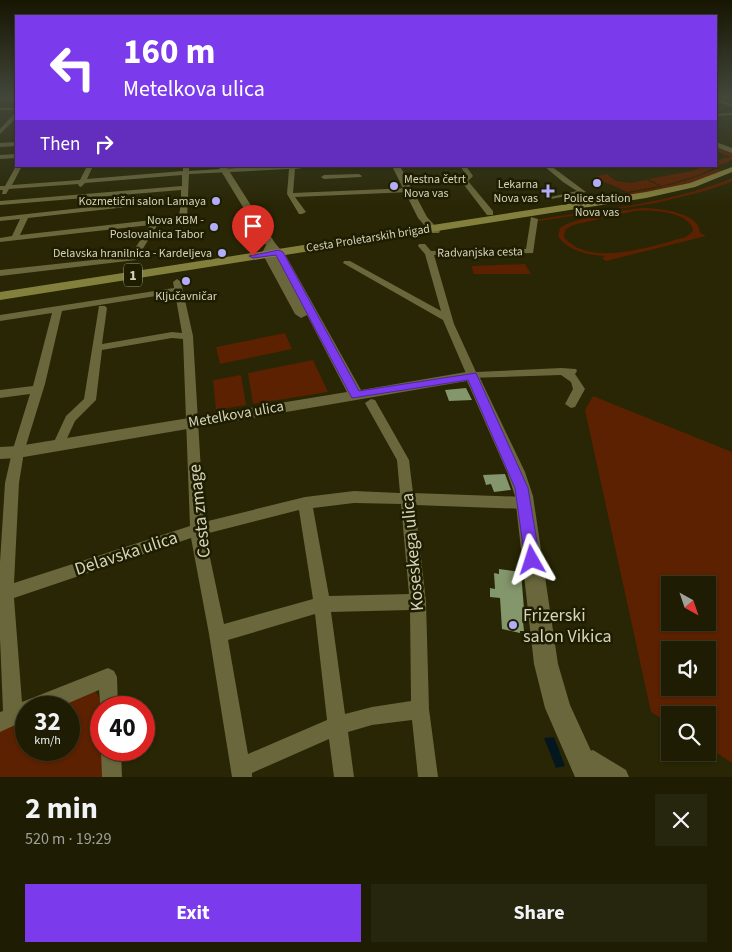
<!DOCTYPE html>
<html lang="en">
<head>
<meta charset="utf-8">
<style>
	:root { --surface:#1e1c03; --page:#26250d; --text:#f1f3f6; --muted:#a1a19a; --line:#3c3a25; --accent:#7c3aed }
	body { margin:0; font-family:"Source Sans 3",sans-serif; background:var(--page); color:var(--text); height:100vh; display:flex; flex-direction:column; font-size:19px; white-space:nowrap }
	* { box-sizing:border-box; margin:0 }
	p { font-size:16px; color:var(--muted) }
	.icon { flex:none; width:28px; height:28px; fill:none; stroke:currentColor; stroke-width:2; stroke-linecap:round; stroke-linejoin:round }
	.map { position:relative; height:777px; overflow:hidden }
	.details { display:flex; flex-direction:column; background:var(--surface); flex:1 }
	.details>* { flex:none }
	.banner { position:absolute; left:15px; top:15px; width:702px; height:152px; border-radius:0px; box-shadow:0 1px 4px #0004,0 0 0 1px var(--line); background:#7c3aed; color:#fff; overflow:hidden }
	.needle { width:32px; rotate:140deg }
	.tools { position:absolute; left:661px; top:576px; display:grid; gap:10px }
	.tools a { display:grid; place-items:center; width:55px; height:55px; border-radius:0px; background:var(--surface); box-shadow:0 1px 4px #0004,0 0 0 1px var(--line); font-size:25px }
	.speed { position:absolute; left:15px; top:696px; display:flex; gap:10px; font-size:25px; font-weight:700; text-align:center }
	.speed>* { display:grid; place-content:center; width:65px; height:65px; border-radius:50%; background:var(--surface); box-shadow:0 1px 4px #0004,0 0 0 1px var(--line); line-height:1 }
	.speed small { font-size:12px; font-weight:400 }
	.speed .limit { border:8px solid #d22; background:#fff; color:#111 }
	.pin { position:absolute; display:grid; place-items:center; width:42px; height:42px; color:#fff; margin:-51px -21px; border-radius:50% 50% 50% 0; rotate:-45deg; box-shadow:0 0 5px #0007 }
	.pin .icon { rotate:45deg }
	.me { position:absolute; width:55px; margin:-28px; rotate:354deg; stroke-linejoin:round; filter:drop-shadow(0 0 4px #0008) }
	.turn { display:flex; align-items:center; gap:18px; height:105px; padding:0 25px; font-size:22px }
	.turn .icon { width:65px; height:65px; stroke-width:2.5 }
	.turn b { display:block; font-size:35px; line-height:42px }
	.then { display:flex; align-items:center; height:48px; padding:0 25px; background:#0003; gap:10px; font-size:19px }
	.round { display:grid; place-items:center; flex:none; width:52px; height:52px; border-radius:0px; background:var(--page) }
	.summary { display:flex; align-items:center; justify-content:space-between; height:85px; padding:0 25px }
	h1 { font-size:30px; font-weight:700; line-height:38px }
	.primary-button { display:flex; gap:10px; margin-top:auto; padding:10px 25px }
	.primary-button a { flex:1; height:58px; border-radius:0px; background:var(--accent); color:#fff; font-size:20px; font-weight:700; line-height:58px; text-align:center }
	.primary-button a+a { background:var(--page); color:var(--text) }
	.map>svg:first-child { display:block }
</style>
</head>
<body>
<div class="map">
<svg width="732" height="777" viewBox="0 0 732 777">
	<rect width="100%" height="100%" fill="#282604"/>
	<path fill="#5b2100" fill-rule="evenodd" d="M 716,147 L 732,153 L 732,160 L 696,176 L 662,186 L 648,179 L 692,171 L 704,166 L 716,166 L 716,160 L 731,157 L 716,151 Z
		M 716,169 L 723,170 L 718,174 L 687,185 L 585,203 L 582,201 C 628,193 674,188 716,169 Z
		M 607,174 L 616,181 L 630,183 L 646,180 L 660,186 L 627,192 L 594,177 Z
		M 732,178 L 732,181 L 726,184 L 701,192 L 656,203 L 539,221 L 535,220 C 601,209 670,204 732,178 Z
		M 647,208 C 662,209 700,213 700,233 L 706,236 L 606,261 L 602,258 L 605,256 C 589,255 567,251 558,236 L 560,228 C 572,218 630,208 647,208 ZM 635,211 C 649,209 692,212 693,231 L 686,237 C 655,245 589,269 564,237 L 565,230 L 573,225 Z
		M 525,264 L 531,274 L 474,274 L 471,266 Z
		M 285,333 L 292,349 L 220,364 L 216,347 Z
		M 313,360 L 328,392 L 253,404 L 248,373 Z
		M 241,375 L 246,405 L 216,410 L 213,380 Z
		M 593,396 L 732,452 L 732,763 L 708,747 L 708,715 L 670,715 L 670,724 L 651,712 L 585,410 ZM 670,585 L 708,585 L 708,622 L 670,622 ZM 670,650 L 708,650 L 708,688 L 670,688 Z
		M 91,690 L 96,692 L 100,699 L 101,750 L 106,777 L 0,777 L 0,730 L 26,718 L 26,750 L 69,750 L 69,708 L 49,707 Z"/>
	<path fill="#05171e" d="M 554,737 L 565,766 L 556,768 L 544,738 Z"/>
	<path fill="#84966b" d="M 466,388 L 472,400 L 449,401 L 445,390 Z
		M 505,474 L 511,490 L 494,492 L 491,484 L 486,485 L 483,475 Z
		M 499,569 L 521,572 L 525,621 L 523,621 L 524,631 L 520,631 L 520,633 L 502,629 L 500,598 L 490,597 L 490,588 L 495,589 L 494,573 L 499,574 Z"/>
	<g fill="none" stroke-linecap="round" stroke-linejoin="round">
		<path fill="#69673b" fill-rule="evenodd" d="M 16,98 L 16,100 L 0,101 L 0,99 Z
			M 716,98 L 732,104 L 732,107 L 716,101 Z
			M 0,108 L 16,108 L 16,110 L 0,110 Z
			M 732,113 L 732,115 L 716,116 L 716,114 Z
			M 14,114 L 16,114 L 16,118 L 0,134 L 0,129 Z
			M 16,154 L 16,158 L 0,159 L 0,155 Z
			M 16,166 L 22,166 L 12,185 L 80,180 L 87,166 L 93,166 L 87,179 L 183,171 L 183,166 L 189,166 L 189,171 L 267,166 L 319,166 L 295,169 L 293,193 L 410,188 L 413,190 L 410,192 L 295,197 L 306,212 L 302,214 L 299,214 L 287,194 L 289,169 L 189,174 L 187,219 L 183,221 L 158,224 L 136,260 L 0,276 L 0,270 L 130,256 L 150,225 L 0,242 L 0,238 L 12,236 L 20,219 L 0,221 L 0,217 L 181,197 L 181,190 L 0,205 L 0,201 L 182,186 L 182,175 L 85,183 L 81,187 L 79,186 L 78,184 L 9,189 L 6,194 L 2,194 L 3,190 L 0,190 L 0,186 L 5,186 ZM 181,201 L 179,217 L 20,235 L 28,218 Z
			M 460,166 L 466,166 L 473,176 L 468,181 L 493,211 L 493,215 L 487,215 L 461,181 L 467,176 Z
			M 544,166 L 551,166 L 586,192 L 551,199 L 551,197 L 577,191 L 563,182 Z
			M 359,174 L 362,176 L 361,177 L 324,179 L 321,177 L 324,175 Z
			M 531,217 L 538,219 L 533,253 L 434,255 L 454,324 L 476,372 L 561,368 L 576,369 L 577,371 L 575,374 L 585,389 L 575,407 L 571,408 L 565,404 L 573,389 L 571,382 L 561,375 L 468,378 L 443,320 L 343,263 L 344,261 L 350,261 L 441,311 L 425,254 L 418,246 L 419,244 L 425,244 L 431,251 L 526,249 Z
			M 177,279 L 181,282 L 193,336 L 204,522 L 305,497 L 354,491 L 400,493 L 397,460 L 365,403 L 371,399 L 375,400 L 409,460 L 413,493 L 526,497 L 531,499 L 533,503 L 531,507 L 526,509 L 415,505 L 426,602 L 429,709 L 438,777 L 418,777 L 412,720 L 372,725 L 348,732 L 354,777 L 334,777 L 329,739 L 252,773 L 252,777 L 232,777 L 209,634 L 191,538 L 14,598 L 22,702 L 108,668 L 114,671 L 117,677 L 118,708 L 101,708 L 101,712 L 99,690 L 57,708 L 26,708 L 26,720 L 0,732 L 0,712 L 3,711 L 0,638 L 0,562 L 5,483 L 12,452 L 30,394 L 0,398 L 0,390 L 33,386 L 52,313 L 0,321 L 0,315 L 174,288 L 173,282 ZM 175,293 L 182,333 L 172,332 L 102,344 L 107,308 L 105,306 L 99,306 L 84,399 L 66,416 L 53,444 L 55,447 L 63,447 L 75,421 L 96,400 L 102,350 L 172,338 L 183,339 L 190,526 L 14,583 L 19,483 L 24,452 L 45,384 L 62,311 ZM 354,503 L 401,504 L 409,594 L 329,596 L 313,508 ZM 299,510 L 313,599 L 224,624 L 205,534 ZM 410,610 L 411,701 L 372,707 L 345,714 L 331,612 ZM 315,614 L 327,720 L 248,754 L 228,640 Z
			M 101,750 L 121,750 L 122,777 L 102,777 Z
			M 593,750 L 626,770 L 629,777 L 601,777 L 591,770 L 583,772 L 576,769 L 573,762 L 576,755 Z"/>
		<path fill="#69673b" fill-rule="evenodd" d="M 16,142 L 16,146 L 0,147 L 0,143 Z
			M 716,142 L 732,148 L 732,153 L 716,147 Z
			M 218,166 L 226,166 L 275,243 L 286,256 L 361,390 L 472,371 L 479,376 L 525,472 L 533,496 L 558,664 L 570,705 L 603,777 L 575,777 L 545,708 L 534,664 L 515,496 L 507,472 L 467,381 L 18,458 L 0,459 L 0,447 L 18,446 L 347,392 L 307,315 L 301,318 L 295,314 L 262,253 L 266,245 Z
			M 392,166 L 400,166 L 427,217 L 440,231 L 439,233 L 431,233 L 418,218 Z"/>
		<path fill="#83803d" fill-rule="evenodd" d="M 732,167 L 732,172 L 695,187 L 646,198 L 0,300 L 0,292 L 646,192 L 690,183 Z"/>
	</g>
	<linearGradient id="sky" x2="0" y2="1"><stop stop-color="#161502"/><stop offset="0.47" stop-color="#42473a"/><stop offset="1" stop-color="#42473a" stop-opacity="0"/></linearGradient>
	<rect width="732" height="206" fill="url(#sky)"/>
	<path fill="#7c3aed" stroke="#51269a" d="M 279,250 L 283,252 L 359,391 L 476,373 L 528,488 L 540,560 L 538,564 L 532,567 L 527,564 L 525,560 L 515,488 L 468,380 L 352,398 L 276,255 L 253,258 L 249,256 Z"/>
	<g fill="#b2adf9" stroke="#1f1d00" stroke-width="2">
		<circle cx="597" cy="183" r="5"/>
		<circle cx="394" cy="186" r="5"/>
		<path d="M545.5 183.5h5v5h5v5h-5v5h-5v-5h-5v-5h5z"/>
		<circle cx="216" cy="201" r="5"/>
		<circle cx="214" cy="227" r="5"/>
		<circle cx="222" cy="253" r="5"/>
		<circle cx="186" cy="281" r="5"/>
		<circle cx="513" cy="625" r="5"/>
	</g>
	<g text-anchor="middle" stroke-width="5" stroke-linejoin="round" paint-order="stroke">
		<g font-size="12" fill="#d4d4bc" stroke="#1f1d00" text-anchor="end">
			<text x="404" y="183" text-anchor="start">Mestna četrt<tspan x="404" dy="14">Nova vas</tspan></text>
			<text x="538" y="188">Lekarna<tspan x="538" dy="14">Nova vas</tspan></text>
			<text x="597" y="202" text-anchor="middle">Police station<tspan x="597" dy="14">Nova vas</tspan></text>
			<text x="206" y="205">Kozmetični salon Lamaya</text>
			<text x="204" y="224">Nova KBM -<tspan x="204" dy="14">Poslovalnica Tabor</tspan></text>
			<text x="212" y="257">Delavska hranilnica - Kardeljeva</text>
			<text x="186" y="300" text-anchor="middle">Ključavničar</text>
		</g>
		<g font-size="12" fill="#d4d4bc" stroke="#1f1d00">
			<text transform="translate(368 238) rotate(-9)" y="4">Cesta Proletarskih brigad</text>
			<text transform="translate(480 252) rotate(-1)" y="4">Radvanjska cesta</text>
		</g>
		<rect fill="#1f1d00" stroke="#9e9d84" stroke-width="1" x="124" y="263.5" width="18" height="23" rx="4"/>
		<g font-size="14" font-weight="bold" fill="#d4d4bc">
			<text x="133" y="280">1</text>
		</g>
		<g font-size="15" fill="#d4d4bc" stroke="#1f1d00">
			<text transform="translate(236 414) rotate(-10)" y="5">Metelkova ulica</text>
		</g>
		<g font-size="18" fill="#d4d4bc" stroke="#1f1d00">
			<text transform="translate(199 511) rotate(-96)" y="6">Cesta zmage</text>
			<text transform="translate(412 552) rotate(-95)" y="6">Koseskega ulica</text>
			<text transform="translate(126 553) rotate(-18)" y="6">Delavska ulica</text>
		</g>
		<g font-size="18" fill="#d4d4bc" stroke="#1f1d00" text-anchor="start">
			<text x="523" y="621">Frizerski<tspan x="523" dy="21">salon Vikica</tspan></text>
		</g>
	</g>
</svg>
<div class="tools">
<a><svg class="needle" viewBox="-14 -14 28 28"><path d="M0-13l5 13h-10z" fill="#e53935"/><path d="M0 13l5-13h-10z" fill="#a1a19a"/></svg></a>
<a><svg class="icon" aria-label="sound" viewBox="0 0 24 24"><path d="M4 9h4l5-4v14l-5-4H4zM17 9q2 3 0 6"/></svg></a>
<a><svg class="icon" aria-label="search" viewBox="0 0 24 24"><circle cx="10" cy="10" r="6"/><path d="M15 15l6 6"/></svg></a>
</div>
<div class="speed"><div>32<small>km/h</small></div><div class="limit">40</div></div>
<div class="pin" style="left:253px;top:256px;background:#d93025"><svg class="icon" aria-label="arrive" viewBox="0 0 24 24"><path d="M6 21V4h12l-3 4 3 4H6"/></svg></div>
<svg class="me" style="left:532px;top:560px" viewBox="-20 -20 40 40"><path d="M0-17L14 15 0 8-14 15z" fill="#7c3aed" stroke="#fff" stroke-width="4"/></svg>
<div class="banner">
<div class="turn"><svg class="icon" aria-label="left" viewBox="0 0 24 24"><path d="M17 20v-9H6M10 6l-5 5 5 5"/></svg><div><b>160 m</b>Metelkova ulica</div></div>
<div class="then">Then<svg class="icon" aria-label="right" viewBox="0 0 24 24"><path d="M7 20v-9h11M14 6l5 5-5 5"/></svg></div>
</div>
</div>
<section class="details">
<div class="summary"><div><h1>2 min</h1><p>520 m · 19:29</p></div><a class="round"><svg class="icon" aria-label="close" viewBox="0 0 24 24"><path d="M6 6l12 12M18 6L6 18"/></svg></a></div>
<div class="primary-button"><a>Exit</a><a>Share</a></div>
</section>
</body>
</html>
